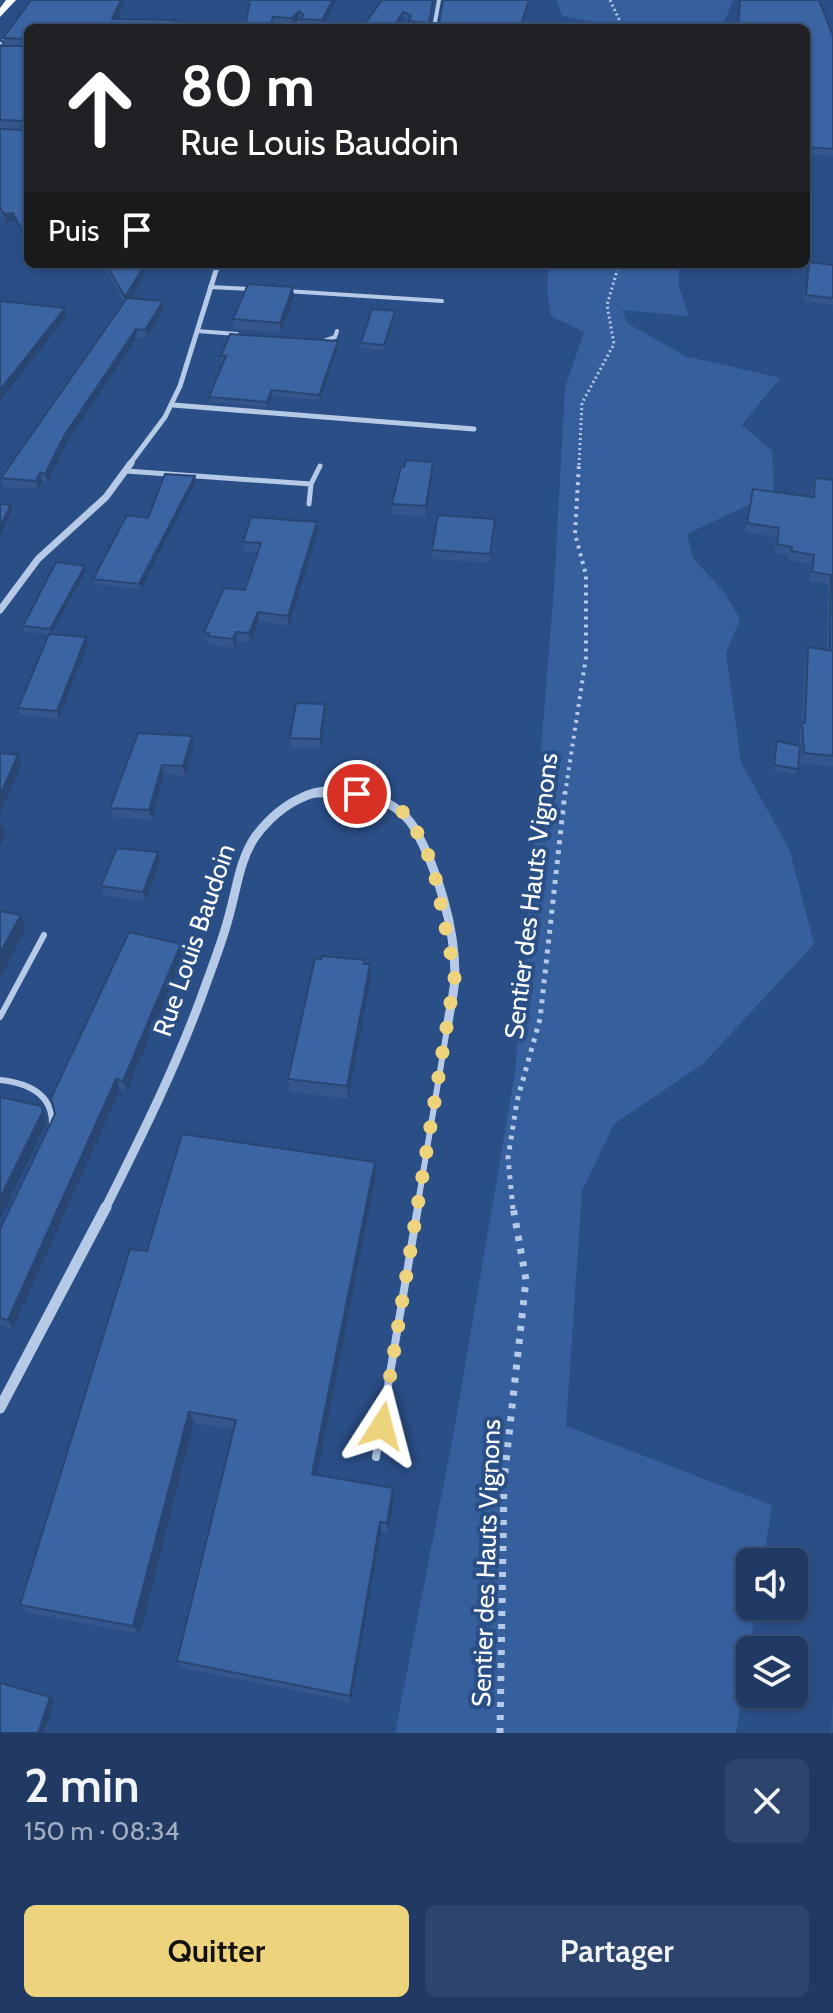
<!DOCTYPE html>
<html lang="fr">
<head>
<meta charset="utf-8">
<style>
	:root { --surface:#203a64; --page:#2d456d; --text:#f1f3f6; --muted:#a2adbf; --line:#3d5478; --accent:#eed37d }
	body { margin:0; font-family:Cabin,sans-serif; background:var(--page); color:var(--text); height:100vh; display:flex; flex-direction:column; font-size:30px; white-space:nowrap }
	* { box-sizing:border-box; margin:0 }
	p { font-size:26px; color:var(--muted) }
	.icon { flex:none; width:44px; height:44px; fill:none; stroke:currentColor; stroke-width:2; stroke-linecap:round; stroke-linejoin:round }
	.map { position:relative; height:1733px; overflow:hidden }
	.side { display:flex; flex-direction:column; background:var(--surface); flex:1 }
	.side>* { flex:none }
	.hud { position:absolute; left:24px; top:24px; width:786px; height:244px; border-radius:12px; box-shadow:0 2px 6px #0004,0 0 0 2px var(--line); background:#202124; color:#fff; overflow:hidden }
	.tools { position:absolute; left:736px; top:1548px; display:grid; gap:16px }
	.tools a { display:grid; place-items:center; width:72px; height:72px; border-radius:12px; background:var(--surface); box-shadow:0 2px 6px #0004,0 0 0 2px var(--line); font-size:40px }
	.pin { position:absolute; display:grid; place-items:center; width:68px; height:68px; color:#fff; margin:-34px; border:4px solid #fff; border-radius:50%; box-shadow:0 2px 8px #0007 }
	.me { position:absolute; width:88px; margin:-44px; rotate:9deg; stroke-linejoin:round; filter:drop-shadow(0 0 6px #0008) }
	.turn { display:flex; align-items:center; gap:28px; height:168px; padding:0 24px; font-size:36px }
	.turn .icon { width:104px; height:104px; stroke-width:2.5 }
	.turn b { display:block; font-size:56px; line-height:68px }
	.then { display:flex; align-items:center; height:76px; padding:0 24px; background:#0003; gap:16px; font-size:30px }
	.round { display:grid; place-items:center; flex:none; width:84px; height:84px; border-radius:12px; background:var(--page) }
	.summary { display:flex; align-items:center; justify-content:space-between; height:136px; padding:0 24px }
	h1 { font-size:48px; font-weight:600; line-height:60px }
	.primary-button { display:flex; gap:16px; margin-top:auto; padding:16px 24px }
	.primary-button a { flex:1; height:92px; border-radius:12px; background:var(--accent); color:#111; font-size:32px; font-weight:600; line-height:92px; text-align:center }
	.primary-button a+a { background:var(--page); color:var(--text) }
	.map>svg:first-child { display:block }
</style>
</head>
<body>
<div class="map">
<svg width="833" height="1733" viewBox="0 0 833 1733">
	<rect width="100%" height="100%" fill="#2a4e86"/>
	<path fill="#355f9d" d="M 556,0 L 733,0 L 722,28 L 606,28 L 605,24 L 562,16 Z
		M 549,264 L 678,264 L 679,287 L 689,316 L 622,310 L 627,323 L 685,356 L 780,378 L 742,425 L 772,451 L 774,493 L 687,534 L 693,558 L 724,592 L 740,619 L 726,653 L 741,762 L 790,851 L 814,944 L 703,1064 L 614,1124 L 582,1191 L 566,1426 L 772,1505 L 763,1562 L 750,1562 L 750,1606 L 756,1606 L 736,1733 L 395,1733 L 455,1426 L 515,1072 L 554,588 L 565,388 L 584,332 L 551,316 L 547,291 Z"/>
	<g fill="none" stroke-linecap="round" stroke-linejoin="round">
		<path stroke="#b6cae8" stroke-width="3" stroke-dasharray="2 3" stroke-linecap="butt" d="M 610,0 L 623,28
			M 0,44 L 7,34
			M 579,465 L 582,403 L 614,344 L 607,305 L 619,264"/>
		<path stroke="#b6cae8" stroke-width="4" stroke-dasharray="3 5" stroke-linecap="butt" d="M 565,794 L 586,657 L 586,575 L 575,534 L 579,463"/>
		<path stroke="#b6cae8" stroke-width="5" stroke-dasharray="4 6" stroke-linecap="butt" d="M 513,1209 L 508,1158 L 517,1101 L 540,1019 L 565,792"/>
		<path stroke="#b6cae8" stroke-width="7" stroke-dasharray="5 8" stroke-linecap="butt" d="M 500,1733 L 504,1480 L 526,1280 L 513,1207"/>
		<path stroke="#b6cae8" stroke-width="3" d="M 296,28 L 299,23"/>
		<path stroke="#b6cae8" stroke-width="4" d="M 210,287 L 250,289
			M 286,291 L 442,301
			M 197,331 L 237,334
			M 324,341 L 335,337 L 337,331"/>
		<path stroke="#b6cae8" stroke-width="5" d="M 126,471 L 311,484
			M 309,504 L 311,484 L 320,466"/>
		<path stroke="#b6cae8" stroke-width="6" d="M 0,1017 L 44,935
			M 0,1080 C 28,1083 53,1094 52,1125
			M 417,1209 L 448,1023"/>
		<path stroke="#b6cae8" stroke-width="8" d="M 376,1457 L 418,1207"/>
		<path stroke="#b6cae8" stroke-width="4" d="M 434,28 L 439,0"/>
		<path stroke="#b6cae8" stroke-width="5" d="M 173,405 L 474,429
			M 129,465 L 165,417 L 180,386 L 218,264"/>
		<path stroke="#b6cae8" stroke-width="7" d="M 0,610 L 38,559 L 106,497 L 131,463
			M 314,794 L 355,794"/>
		<path stroke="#b6cae8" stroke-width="9" d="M 105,1209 C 141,1137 178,1063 205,987 C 214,962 224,937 230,912 C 237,887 240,859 255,837 C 267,821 283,806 301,798 C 337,780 395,794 415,829 C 438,871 455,927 455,975 C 455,991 450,1007 448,1023"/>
		<path stroke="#b6cae8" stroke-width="11" d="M 0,1408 L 106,1207"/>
		<path fill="#f7fafe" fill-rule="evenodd" d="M 6,0 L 16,0 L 0,17 L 0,8 Z"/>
	</g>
	<path fill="#33568c" d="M 31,0 L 125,0 L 117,19 L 176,20 L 177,28 L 28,28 L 28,129 L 0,129 L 0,46 L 13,46 L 5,46 L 3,38 Z
		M 250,0 L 337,0 L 322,28 L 302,27 L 302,20 L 300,19 L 292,26 L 274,25 L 273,28 L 245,28 Z
		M 382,0 L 434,0 L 429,28 L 409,26 L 409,19 L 403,16 Z
		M 443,0 L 530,0 L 521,28 L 439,28 Z
		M 806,28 L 833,36 L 833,156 L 806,154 Z
		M 0,129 L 27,130 L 28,129 L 28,246 L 16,221 L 6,223 L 2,216 L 0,216 Z
		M 809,262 L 833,265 L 833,305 L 804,301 Z
		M 103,264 L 151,264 L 131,298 L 164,310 L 147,338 L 137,338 L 66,444 L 48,482 L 42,482 L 38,489 L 3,487 L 1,478 L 124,302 Z
		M 294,297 L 281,333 L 234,329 L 233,319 Z
		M 395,316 L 384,350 L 361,348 L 361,343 Z
		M 338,346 L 320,400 L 272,396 L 267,407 L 210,402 L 209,397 L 224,361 L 221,361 L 221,356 Z
		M 433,472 L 426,516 L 392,514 L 392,504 Z
		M 195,476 L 196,481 L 141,589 L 94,584 L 93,579 L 148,518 Z
		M 815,478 L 833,480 L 833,767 L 801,763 L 800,751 L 796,774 L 773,770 L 775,746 L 777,741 L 800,746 L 799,733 L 802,723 L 805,657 L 808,647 L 827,650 L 828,584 L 809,581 L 812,564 L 788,560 L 790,556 L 774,553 L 776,537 L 745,532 L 753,489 L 812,496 L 812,487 Z
		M 494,528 L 490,563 L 432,559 L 432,550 Z
		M 318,531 L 289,626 L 259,621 L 251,643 L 237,641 L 234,648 L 209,645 L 209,642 L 206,641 L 204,632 L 245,590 L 258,552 L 244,551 L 243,542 Z
		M 86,571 L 51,634 L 86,637 L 88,644 L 59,719 L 20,715 L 18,708 L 49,634 L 24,632 L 23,626 Z
		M 325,704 L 326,714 L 320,749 L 291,748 L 290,738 Z
		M 138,733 L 194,746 L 185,776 L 164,774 L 152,820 L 113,817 L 110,808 Z
		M 160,862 L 146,901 L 104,896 L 101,886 Z
		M 181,944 L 184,955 L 127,1091 L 120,1090 L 13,1329 L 0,1325 L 0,1229 Z
		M 365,960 L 371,978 L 348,1099 L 290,1092 L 288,1079 Z
		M 375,1162 L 376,1177 L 317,1475 L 393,1488 L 394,1499 L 388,1533 L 381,1532 L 351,1702 L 183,1668 L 177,1661 L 234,1430 L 194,1423 L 140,1634 L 30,1613 L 20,1605 L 147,1251 Z
		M 833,1697 L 833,1733 L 830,1733 Z"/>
	<path fill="#294672" d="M 121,0 L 125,0 L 114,27 L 112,19 Z
		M 333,0 L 337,0 L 322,28 L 322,20 Z
		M 299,11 L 300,19 L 292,26 L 292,18 Z
		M 403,12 L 403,16 L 396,28 L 393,28 Z
		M 13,213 L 16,221 L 6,223 L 4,214 Z
		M 145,264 L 151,264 L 127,306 L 125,297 Z
		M 293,287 L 294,297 L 281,333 L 280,323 Z
		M 163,301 L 164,310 L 147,338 L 145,330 Z
		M 65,308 L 67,316 L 0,401 L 0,390 Z
		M 395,311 L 395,316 L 384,350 L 384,345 Z
		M 136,329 L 137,338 L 66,444 L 48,482 L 45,474 L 64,436 Z
		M 338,341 L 338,346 L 320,400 L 319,395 Z
		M 272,390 L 272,396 L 267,407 L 267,402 Z
		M 433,462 L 433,472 L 426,516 L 426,506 Z
		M 40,473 L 42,482 L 38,489 L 36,481 Z
		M 195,476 L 196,481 L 141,589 L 139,584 Z
		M 11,505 L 12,510 L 0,535 L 0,527 Z
		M 317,522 L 318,531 L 289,626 L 288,616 Z
		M 85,566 L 86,571 L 51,635 L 50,629 Z
		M 258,612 L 259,621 L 251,643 L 249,633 Z
		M 236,632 L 237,641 L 234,648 L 233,639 Z
		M 86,637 L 88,644 L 59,719 L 57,711 Z
		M 325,704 L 326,714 L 320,749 L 320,739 Z
		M 192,736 L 194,746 L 185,776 L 183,766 Z
		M 18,755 L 21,765 L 0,814 L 0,795 Z
		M 162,765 L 164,774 L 152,820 L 149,810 Z
		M 2,823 L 6,833 L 0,846 L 0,827 Z
		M 158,852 L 160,862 L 146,901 L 143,892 Z
		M 21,915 L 26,929 L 0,978 L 0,953 Z
		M 181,944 L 184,955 L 127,1091 L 123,1081 Z
		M 370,964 L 371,978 L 348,1099 L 347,1086 Z
		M 116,1079 L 120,1090 L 13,1329 L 8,1320 Z
		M 43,1111 L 47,1122 L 0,1219 L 0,1198 Z
		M 375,1162 L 376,1177 L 315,1485 L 312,1474 Z
		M 189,1412 L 194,1423 L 140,1634 L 133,1626 Z
		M 393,1488 L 394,1499 L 388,1533 L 387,1523 Z
		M 380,1522 L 381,1532 L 351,1702 L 350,1696 Z
		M 50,1697 L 55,1700 L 44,1733 L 38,1733 Z"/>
	<path fill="#3b64a3" stroke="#294672" stroke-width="2" d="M 31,0 L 121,0 L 112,19 L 176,20 L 172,28 L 28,28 L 28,39 L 3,38 Z
		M 250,0 L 333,0 L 322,20 L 302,19 L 303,14 L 299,11 L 292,18 L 273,17 L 270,28 L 245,28 Z
		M 382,0 L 433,0 L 429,23 L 409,21 L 411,15 L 403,12 L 393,28 L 362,28 Z
		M 443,0 L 529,0 L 520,28 L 447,28 L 448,25 L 439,24 Z
		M 740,0 L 819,0 L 833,36 L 833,149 L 806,147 L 806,28 L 738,28 Z
		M 0,46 L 28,46 L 28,123 L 27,121 L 0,120 Z
		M 0,129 L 27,130 L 28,129 L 28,242 L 13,213 L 4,214 L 0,207 Z
		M 809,262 L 833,265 L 833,298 L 806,295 Z
		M 106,264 L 145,264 L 125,297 Z
		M 248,284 L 293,287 L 280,323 L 233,319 Z
		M 127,298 L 163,301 L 145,330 L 136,329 L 64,436 L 45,474 L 40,473 L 36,481 L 1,478 Z
		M 0,301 L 65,308 L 0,390 Z
		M 372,309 L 395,311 L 384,345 L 361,343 Z
		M 230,334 L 338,341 L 319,395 L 272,390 L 267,402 L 209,397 L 226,356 L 221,356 Z
		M 406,460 L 433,462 L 426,506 L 392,504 L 401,467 L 404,467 Z
		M 165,474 L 195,476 L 139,584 L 93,579 L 127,515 L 148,518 Z
		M 815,478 L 833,480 L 833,648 L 830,647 L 831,575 L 812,572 L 814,555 L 791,551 L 792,547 L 777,544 L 779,528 L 747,523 L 753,489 L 814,497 Z
		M 0,504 L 11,505 L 0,527 Z
		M 438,515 L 495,519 L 490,554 L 432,550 Z
		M 251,517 L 317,522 L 288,616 L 258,612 L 249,633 L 236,632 L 233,639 L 208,636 L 209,633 L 204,632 L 224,588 L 245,590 L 261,543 L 243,542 Z
		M 56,562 L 85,566 L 50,629 L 23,626 Z
		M 49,634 L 86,637 L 57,711 L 18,708 Z
		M 808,647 L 833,651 L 833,756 L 804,753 L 802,723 L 805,723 Z
		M 296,703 L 325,704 L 320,739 L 290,738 Z
		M 138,733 L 192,736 L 183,766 L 162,765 L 149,810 L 110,808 Z
		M 777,741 L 800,746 L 798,769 L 774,765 Z
		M 0,753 L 18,755 L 0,795 Z
		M 117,848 L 158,852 L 143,892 L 101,886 Z
		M 0,911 L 21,915 L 0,953 Z
		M 129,932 L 181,944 L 123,1081 L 116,1079 L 8,1320 L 0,1318 L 0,1229 L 55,1114 L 51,1098 Z
		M 322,956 L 365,960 L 364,964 L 370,964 L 347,1086 L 288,1079 L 315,958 L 321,959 Z
		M 0,1097 L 41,1106 L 43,1111 L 0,1198 Z
		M 182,1134 L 375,1162 L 312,1474 L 393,1488 L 387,1523 L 380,1522 L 350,1696 L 177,1661 L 236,1420 L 189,1412 L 133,1626 L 20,1605 L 130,1249 L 147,1251 Z
		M 0,1683 L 50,1697 L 38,1733 L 0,1733 Z"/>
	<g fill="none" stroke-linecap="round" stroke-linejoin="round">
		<path stroke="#eed37d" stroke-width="14" stroke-dasharray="0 25.2" d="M 357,794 L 376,796 L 402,811 L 424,842 L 436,880 L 455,975 L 382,1426"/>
	</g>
	<g text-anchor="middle" stroke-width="8" stroke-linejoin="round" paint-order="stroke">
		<g font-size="26" fill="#fff" stroke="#2a4e86">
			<text transform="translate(531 896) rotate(-83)" y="9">Sentier des Hauts Vignons</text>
			<text transform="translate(194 940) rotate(-71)" y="9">Rue Louis Baudoin</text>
			<text transform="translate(486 1563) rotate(-88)" y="9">Sentier des Hauts Vignons</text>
		</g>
	</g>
</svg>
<div class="tools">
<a><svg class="icon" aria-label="sound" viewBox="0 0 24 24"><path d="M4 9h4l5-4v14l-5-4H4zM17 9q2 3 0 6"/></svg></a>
<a><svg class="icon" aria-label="layers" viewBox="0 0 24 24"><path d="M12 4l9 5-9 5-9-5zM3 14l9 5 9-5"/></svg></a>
</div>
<div class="pin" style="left:357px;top:794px;background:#d93025"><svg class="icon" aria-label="arrive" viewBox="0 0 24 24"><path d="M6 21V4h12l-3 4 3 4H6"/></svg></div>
<svg class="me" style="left:382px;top:1426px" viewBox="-20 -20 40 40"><path d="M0-17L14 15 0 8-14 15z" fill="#eed37d" stroke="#fff" stroke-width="4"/></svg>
<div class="hud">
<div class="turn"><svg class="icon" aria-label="ahead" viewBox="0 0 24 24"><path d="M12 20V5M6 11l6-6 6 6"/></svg><div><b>80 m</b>Rue Louis Baudoin</div></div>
<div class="then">Puis<svg class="icon" aria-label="arrive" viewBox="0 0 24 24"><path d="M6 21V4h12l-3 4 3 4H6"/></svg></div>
</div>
</div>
<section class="side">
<div class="summary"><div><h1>2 min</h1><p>150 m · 08:34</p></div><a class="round"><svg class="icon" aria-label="close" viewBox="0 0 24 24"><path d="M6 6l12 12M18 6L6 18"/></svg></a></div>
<div class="primary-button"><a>Quitter</a><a>Partager</a></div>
</section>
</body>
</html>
